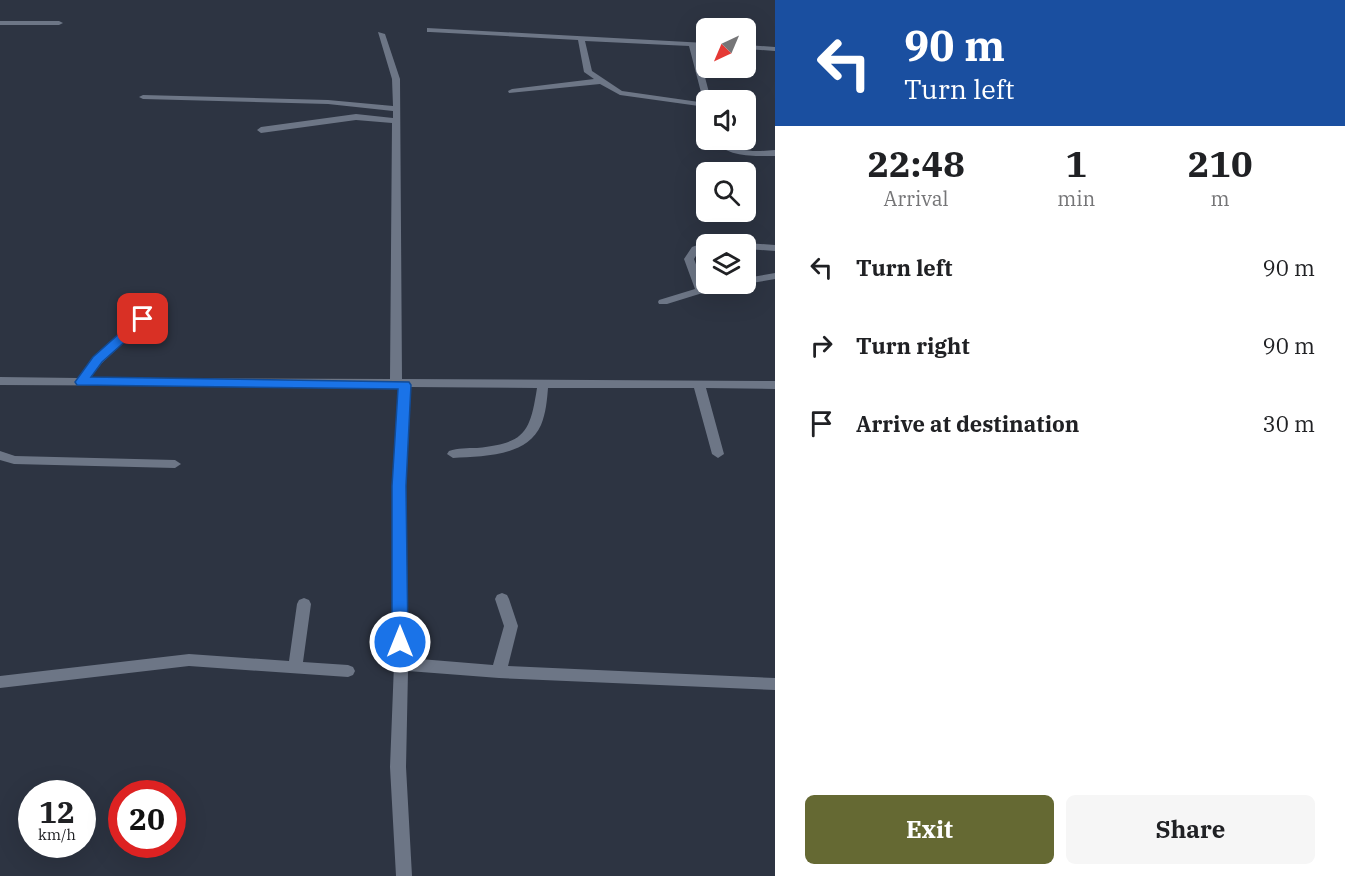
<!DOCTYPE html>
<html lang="en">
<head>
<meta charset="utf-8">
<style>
	:root { --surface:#fff; --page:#f6f6f6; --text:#202124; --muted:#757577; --accent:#656933 }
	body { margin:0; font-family:"IBM Plex Serif",serif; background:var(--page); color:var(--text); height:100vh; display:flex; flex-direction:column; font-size:22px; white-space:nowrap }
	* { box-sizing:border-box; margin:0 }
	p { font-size:20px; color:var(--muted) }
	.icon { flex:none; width:33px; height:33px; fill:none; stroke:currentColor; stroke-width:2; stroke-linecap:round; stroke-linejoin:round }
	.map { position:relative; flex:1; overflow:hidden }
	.sheet { display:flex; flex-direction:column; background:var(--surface); width:570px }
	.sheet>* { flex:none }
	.guide { background:#1a4fa0; color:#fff; overflow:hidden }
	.needle { width:39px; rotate:224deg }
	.tools { position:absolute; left:696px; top:18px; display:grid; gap:12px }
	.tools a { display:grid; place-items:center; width:60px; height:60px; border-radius:9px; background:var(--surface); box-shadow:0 6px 24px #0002; font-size:30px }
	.speed { position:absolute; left:18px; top:780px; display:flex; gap:12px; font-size:30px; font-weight:700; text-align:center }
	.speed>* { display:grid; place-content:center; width:78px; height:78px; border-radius:50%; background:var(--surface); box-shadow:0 6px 24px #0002; line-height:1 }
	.speed small { font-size:15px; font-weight:400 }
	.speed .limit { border:9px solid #d22; background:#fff; color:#111 }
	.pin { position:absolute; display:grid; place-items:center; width:51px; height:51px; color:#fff; margin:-26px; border-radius:12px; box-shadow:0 3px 9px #0006 }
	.me { position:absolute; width:66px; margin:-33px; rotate:0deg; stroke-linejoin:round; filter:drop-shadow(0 0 4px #0008) }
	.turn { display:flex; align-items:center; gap:21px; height:126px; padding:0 30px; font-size:27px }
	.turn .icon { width:78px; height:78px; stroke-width:2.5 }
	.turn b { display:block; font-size:42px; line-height:51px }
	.eta { display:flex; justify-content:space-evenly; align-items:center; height:102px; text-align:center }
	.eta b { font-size:36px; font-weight:800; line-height:42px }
	.button { display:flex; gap:12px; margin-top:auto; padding:12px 30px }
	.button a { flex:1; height:69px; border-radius:9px; background:var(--accent); color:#fff; font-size:24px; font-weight:800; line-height:69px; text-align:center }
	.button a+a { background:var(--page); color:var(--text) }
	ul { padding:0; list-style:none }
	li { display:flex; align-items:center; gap:18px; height:78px; padding:0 30px }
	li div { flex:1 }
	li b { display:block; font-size:22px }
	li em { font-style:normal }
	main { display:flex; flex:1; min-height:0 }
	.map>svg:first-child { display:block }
</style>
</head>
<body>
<main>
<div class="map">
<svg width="775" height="876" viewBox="0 0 775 876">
	<rect width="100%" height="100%" fill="#262b34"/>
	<path fill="#2d3442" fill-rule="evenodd" d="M 0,0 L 775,0 L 775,876 L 0,876 ZM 706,28 L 746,28 L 746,68 L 706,68 ZM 706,100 L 746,100 L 746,140 L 706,140 ZM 706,172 L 746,172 L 746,212 L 706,212 ZM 706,244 L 746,244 L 746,284 L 706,284 ZM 32,794 L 82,794 L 82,844 L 32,844 ZM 122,794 L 172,794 L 172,844 L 122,844 Z"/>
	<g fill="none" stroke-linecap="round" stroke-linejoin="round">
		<path fill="#6d7686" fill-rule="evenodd" d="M 0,21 L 59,21 L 63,23 L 59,25 L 0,25 Z
			M 427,28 L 706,43 L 706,47 L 697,47 L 711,100 L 706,100 L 706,102 L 703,100 L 689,46 L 585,41 L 592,71 L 622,91 L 706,103 L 706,107 L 620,95 L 600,84 L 509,93 L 508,91 L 512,89 L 594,79 L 584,72 L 578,40 L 430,32 L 427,32 Z
			M 378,32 L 385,34 L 400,79 L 402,379 L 775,381 L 775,389 L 706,388 L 724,454 L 718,458 L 712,454 L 694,388 L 548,388 C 547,400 546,413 541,425 C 527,457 483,456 453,458 L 447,454 L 449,451 C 458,448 467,448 477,448 C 525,443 530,433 537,388 L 411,387 L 405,486 L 408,658 L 493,665 L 504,626 L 495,599 L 497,595 L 502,593 L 507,595 L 509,599 L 518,626 L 508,666 L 775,678 L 775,690 L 499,678 L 408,671 L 406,767 L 412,876 L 396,876 L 390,767 L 394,664 L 393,486 L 399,387 L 0,385 L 0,377 L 78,378 L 94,357 L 139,317 L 143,316 L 148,319 L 147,321 L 102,363 L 90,378 L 390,379 L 392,123 L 356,120 L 261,133 L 257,130 L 261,127 L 356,114 L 393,118 L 393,111 L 328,104 L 143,99 L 139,97 L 143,95 L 328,100 L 393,106 L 392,79 Z
			M 746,45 L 775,47 L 775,51 L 746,49 Z
			M 713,140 C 723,139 729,147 740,149 C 751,152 763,151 775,150 L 775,156 C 753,156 729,158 713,140 Z
			M 703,243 L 711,244 L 706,244 L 706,248 L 699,251 L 694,259 L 704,286 L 712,284 L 726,284 L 725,286 L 667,304 L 659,304 L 658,302 L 659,300 L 695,289 L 684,259 L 692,247 Z
			M 746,243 L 775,245 L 775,251 L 746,249 L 746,244 L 742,244 Z
			M 775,273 L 775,279 L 746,284 L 744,284 L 746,284 L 746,278 Z
			M 0,451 L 15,456 L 175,460 L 181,464 L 175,468 L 14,464 L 0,460 Z
			M 304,598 L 309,600 L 311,604 L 303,662 L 348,665 L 353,667 L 355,671 L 353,675 L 348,677 L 189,666 L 0,688 L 0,676 L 189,654 L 289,661 L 297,604 L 299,600 Z"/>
	</g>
	<path fill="#1a73e8" stroke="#114b97" stroke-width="1.5" d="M 143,315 L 149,319 L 148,321 L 102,362 L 91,377 L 409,382 L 411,385 L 406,486 L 408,642 L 406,647 L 400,649 L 395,647 L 392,642 L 392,486 L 398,389 L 77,385 L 75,382 L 93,357 L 139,316 Z"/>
</svg>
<div class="tools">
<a><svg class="needle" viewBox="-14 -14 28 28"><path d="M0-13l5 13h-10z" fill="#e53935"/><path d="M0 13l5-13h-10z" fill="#757577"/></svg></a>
<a><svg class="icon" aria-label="sound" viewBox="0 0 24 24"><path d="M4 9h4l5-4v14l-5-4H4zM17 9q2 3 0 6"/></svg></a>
<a><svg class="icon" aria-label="search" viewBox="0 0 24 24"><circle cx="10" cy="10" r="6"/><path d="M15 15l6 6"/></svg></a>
<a><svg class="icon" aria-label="layers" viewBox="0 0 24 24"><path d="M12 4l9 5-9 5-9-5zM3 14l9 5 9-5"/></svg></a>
</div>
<div class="speed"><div>12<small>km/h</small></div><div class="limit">20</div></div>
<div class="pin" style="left:143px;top:319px;background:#d93025"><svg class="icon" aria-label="arrive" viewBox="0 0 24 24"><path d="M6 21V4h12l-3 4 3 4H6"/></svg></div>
<svg class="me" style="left:400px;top:642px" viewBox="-20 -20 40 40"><circle r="17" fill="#1a73e8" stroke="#fff" stroke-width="3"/><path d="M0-11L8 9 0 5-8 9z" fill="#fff"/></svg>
</div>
<section class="sheet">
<div class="guide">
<div class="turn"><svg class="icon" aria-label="left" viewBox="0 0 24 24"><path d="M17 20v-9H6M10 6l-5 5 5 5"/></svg><div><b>90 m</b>Turn left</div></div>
</div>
<div class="eta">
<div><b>22:48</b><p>Arrival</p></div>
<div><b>1</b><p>min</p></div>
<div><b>210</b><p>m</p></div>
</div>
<ul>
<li><svg class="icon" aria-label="left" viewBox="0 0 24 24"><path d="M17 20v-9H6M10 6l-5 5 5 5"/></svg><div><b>Turn left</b></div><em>90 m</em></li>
<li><svg class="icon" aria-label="right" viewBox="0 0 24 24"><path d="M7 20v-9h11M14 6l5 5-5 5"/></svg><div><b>Turn right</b></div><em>90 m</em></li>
<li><svg class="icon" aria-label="arrive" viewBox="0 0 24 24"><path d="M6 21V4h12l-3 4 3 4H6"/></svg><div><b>Arrive at destination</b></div><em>30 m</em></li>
</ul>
<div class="button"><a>Exit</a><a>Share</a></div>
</section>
</main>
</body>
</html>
